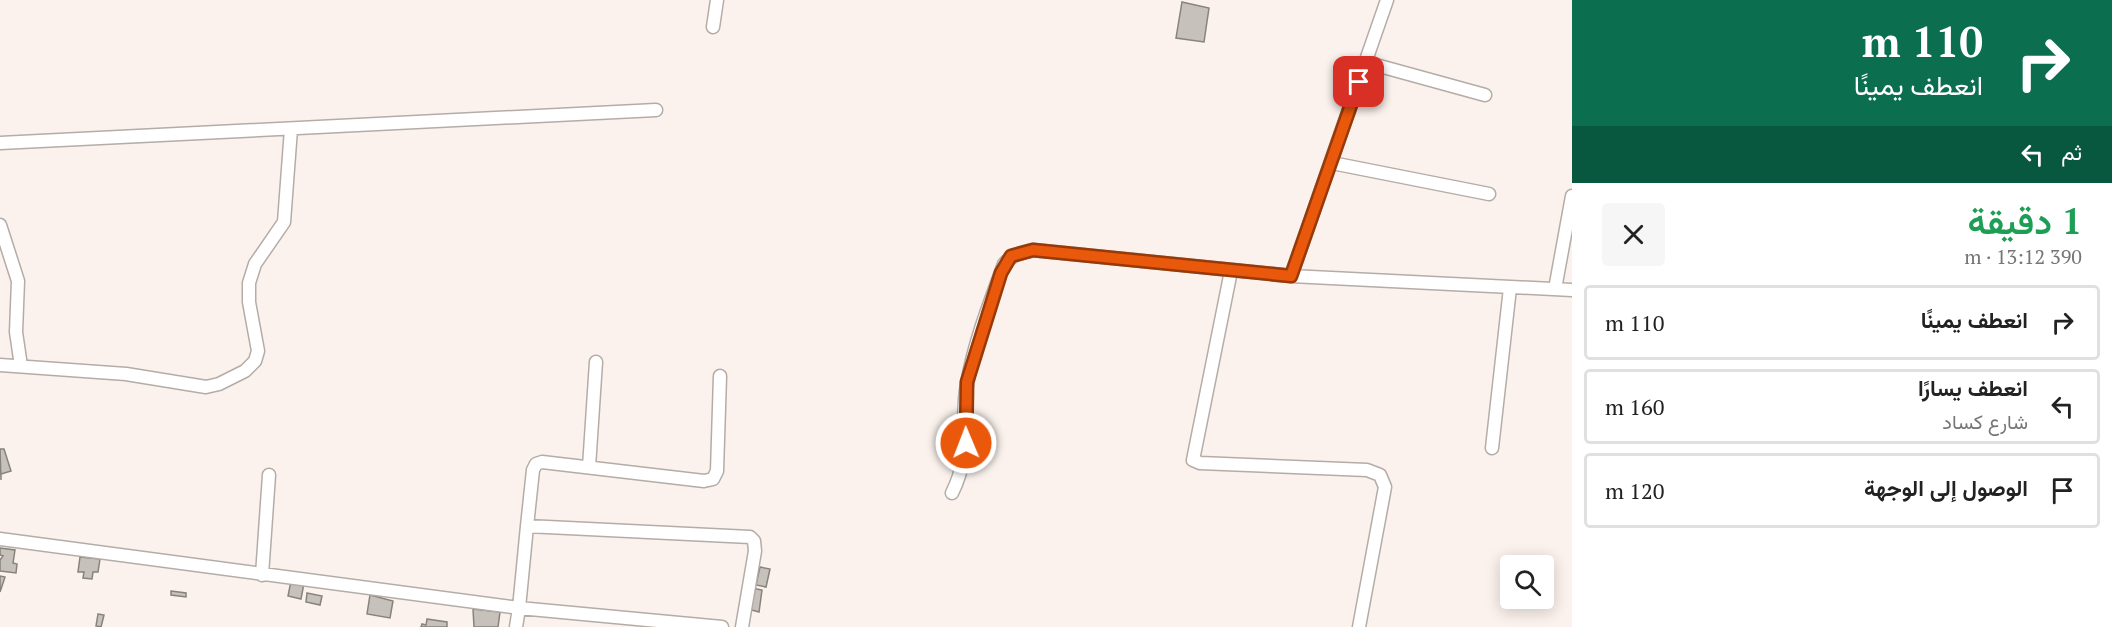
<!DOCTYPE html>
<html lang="ar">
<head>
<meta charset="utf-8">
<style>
	:root { --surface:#fff; --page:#f6f6f6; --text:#222; --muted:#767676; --line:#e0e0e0 }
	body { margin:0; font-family:"PT Serif",Vazirmatn,serif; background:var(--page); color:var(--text); direction:rtl; height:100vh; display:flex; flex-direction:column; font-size:22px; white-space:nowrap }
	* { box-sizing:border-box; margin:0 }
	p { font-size:20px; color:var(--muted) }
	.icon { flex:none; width:33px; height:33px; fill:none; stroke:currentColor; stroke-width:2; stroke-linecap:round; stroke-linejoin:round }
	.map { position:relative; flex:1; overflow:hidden; direction:ltr }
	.drawer { display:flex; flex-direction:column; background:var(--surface); width:540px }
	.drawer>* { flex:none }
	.hud { background:#0b6e4f; color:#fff; overflow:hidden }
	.tools { position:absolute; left:1500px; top:555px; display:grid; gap:12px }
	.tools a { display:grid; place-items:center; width:54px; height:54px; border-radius:6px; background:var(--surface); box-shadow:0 3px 15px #0003; font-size:30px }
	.pin { position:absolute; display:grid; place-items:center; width:51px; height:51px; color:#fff; margin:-26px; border-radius:12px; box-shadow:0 3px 9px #0006 }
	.me { position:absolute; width:66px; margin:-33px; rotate:359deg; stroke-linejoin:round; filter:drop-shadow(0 0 4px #0008) }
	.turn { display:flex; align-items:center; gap:21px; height:126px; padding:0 30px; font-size:27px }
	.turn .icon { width:78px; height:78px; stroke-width:2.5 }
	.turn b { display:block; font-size:42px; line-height:51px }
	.then { display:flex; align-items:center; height:57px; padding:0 30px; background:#0003; gap:12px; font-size:22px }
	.round { display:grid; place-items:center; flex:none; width:63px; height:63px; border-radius:6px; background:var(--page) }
	.summary { display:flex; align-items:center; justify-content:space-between; height:102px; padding:0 30px }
	h1 { font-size:36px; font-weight:600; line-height:45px; color:#1e9e55 }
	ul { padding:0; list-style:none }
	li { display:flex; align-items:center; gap:18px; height:75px; margin:0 12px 9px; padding:0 18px; border:3px solid var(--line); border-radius:6px }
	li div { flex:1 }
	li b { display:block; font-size:22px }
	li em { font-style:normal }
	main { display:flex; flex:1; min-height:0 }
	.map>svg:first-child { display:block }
</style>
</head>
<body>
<main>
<section class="drawer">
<div class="hud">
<div class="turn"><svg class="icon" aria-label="right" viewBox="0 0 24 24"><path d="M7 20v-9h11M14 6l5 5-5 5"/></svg><div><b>110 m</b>انعطف يمينًا</div></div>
<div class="then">ثم<svg class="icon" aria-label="left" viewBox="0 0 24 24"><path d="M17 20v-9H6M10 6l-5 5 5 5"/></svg></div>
</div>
<div class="summary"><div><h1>1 دقيقة</h1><p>390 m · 13:12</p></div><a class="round"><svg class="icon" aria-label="close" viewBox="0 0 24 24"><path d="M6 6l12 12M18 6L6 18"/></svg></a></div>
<ul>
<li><svg class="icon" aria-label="right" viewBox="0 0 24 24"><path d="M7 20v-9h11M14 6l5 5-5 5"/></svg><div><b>انعطف يمينًا</b></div><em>110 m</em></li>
<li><svg class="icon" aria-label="left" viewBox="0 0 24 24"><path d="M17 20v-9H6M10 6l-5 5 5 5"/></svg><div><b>انعطف يسارًا</b><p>شارع كساد</p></div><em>160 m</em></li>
<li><svg class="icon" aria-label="arrive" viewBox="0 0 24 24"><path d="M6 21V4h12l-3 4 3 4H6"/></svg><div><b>الوصول إلى الوجهة</b></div><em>120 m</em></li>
</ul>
</section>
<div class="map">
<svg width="1572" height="627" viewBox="0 0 1572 627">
	<rect width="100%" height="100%" fill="#fbf2ed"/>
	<path fill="#c6c1ba" stroke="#87837c" stroke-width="1.5" d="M 1182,2 L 1209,8 L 1204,42 L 1176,38 Z
		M 0,449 L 4,449 L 11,471 L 1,474 L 1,480 Z
		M 0,548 L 15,550 L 13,563 L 17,564 L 16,573 L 0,571 L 0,560 L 3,556 L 0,555 Z
		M 80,557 L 100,559 L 98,572 L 93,572 L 92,579 L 83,578 L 84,572 L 78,572 Z
		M 760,567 L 770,569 L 766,587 L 756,585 Z
		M 0,576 L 5,577 L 0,592 Z
		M 291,581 L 304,583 L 301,599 L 288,596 Z
		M 752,588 L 762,590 L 759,612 L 748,609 Z
		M 171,591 L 186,593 L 186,597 L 171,595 Z
		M 307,593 L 322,596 L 320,605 L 306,602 Z
		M 370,595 L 393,601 L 390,618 L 367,614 Z
		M 473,609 L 500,612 L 498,627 L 474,627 Z
		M 98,614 L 104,615 L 101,627 L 96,626 Z
		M 427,619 L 447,622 L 447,627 L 421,627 L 422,624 L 426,625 Z"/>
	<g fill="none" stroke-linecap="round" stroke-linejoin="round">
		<defs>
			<path id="street" d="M 713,27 L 717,0
				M 1365,62 L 1485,95
				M 0,143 L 656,110
				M 1332,163 L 1489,194
				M 0,225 L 18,281 L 16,332 L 21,366
				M 1231,271 L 1193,460 L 1200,463 L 1367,470 L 1380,475 L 1385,487 L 1359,627
				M 1291,276 L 1387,0
				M 1555,289 L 1572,196
				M 0,365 L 126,374 L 206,387 L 219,384 L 245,371 L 255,361 L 258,351 L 249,302 L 249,283 L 255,264 L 284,222 L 291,129
				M 720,376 L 717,471 L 713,479 L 704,481 L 542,462 L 536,464 L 533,470 L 527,526 L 750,537 L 754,541 L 755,551 L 742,627
				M 1492,448 L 1510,288
				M 589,467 L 596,362
				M 952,493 C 973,451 959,426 967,384 C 974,343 990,302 1004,264 C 1013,254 1021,253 1033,250 L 1291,276 L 1572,290
				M 527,526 L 519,608 L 722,627
				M 0,539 L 519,608 L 516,627
				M 262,575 L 269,475"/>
		</defs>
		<use href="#street" stroke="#b4aca7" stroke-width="15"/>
		<use href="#street" stroke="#fff" stroke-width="12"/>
	</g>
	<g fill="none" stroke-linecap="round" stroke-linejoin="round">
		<defs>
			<path id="route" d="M 966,443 L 967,382 L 1001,273 L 1011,256 L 1033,250 L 1291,276 L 1359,82"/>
		</defs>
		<use href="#route" stroke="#983908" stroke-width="15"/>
		<use href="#route" stroke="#ea580c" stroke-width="10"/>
	</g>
</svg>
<div class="tools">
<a><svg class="icon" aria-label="search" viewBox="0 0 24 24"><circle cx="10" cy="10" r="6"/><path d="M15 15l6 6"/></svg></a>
</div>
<div class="pin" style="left:1359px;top:82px;background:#d93025"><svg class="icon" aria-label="arrive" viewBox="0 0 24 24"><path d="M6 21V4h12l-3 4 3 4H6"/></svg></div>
<svg class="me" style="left:966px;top:443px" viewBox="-20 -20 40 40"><circle r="17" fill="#ea580c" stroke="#fff" stroke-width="3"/><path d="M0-11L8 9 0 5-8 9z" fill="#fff"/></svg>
</div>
</main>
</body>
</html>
